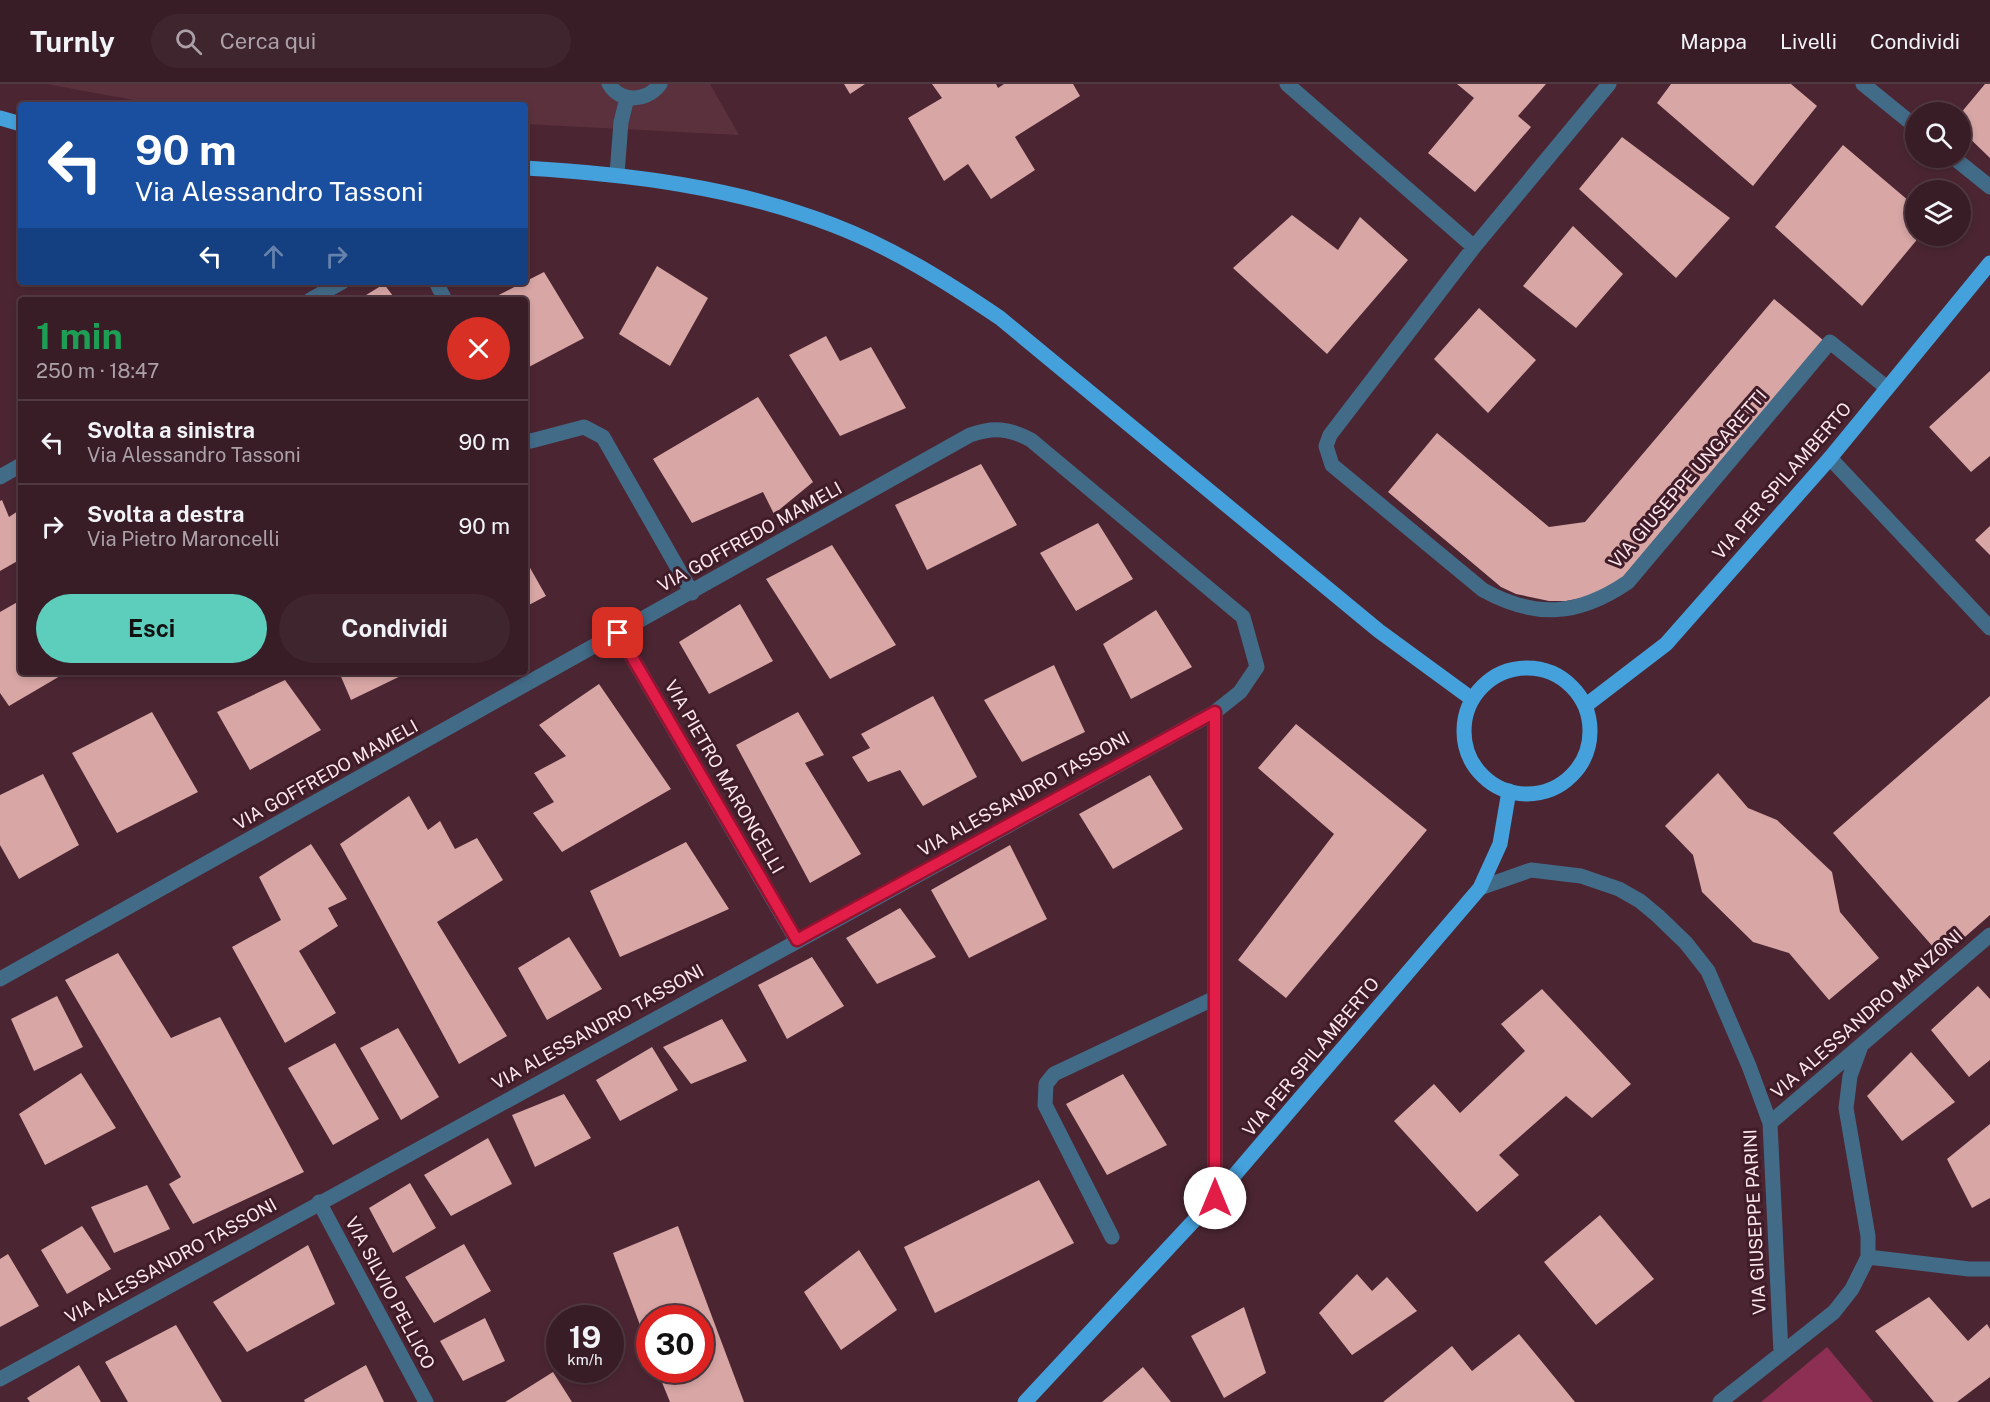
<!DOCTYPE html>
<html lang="it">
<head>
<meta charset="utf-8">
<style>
	:root { --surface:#381c26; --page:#3f252e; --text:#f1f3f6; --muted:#aba1a7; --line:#523a43; --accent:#5ccebb }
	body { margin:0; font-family:"Public Sans",sans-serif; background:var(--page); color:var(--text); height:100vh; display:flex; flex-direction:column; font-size:22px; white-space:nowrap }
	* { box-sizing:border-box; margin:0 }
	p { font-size:20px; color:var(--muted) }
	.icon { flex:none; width:33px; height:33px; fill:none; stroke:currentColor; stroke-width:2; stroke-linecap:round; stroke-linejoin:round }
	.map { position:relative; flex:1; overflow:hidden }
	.side { position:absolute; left:18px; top:213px; width:510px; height:378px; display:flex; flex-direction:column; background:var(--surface); border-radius:6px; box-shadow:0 3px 9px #0003,0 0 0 2px var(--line) }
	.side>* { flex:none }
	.guide { position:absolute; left:18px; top:18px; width:510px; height:183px; border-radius:6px; box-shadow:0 3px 9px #0003,0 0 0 2px var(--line); background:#1a4fa0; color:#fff; overflow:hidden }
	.fabs { position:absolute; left:1905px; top:18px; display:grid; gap:12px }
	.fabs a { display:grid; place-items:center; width:66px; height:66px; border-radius:50%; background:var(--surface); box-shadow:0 3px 9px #0003,0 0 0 2px var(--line); font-size:30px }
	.speed { position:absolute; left:546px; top:1221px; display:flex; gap:12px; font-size:30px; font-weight:700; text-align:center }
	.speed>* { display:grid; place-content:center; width:78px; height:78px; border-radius:50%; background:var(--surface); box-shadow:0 3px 9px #0003,0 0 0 2px var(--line); line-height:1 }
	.speed small { font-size:15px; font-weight:400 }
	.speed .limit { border:9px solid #d22; background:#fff; color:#111 }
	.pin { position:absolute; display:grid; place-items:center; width:51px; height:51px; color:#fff; margin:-26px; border-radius:12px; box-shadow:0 3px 9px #0006 }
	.me { position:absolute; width:66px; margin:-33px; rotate:0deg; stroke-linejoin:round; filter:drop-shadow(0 0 4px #0008) }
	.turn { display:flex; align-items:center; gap:21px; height:126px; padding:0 18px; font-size:27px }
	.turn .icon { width:78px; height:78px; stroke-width:2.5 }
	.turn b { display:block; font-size:42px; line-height:51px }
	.lanes { display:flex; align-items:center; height:57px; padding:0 18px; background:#0003; justify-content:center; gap:30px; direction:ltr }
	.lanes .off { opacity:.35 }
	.round { display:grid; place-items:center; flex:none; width:63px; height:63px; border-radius:32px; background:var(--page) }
	.head { display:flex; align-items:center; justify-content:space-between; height:102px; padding:0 18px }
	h1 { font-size:36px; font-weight:700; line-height:45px; color:#1e9e55 }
	.cta { display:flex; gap:12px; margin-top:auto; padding:12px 18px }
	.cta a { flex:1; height:69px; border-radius:36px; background:var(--accent); color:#111; font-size:24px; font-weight:700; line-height:69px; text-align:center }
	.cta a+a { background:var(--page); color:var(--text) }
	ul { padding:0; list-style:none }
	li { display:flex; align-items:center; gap:18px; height:84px; padding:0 18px; border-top:2px solid var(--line) }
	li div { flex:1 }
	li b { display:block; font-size:22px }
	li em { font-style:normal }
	header { display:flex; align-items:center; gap:36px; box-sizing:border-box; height:84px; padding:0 30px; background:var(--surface); border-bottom:2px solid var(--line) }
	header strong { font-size:28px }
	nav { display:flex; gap:33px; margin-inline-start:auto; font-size:21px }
	.search { width:420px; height:54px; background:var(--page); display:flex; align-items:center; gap:15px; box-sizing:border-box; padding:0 21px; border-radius:33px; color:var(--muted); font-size:22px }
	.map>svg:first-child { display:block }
</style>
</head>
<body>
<header>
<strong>Turnly</strong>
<div class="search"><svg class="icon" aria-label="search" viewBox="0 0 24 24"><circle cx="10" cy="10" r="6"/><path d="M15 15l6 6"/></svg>Cerca qui</div>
<nav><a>Mappa</a><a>Livelli</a><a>Condividi</a></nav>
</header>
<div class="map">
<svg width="1990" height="1318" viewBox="0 0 1990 1318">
	<rect width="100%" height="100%" fill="#4b2632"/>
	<path fill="#5c313e" d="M 47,0 L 710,0 L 739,51 L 525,40 L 525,21 L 160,21 Z"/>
	<path fill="#8c2f52" d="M 1827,1263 L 1873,1318 L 1761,1318 Z"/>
	<path fill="#d7a6a5" d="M 844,0 L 865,0 L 850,10 Z
		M 932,0 L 996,0 L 998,4 L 1004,0 L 1073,0 L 1080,12 L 1015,53 L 1035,86 L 991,115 L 968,80 L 944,97 L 908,34 L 942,14 Z
		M 1457,0 L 1546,0 L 1518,32 L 1531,43 L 1475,108 L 1428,69 L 1474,14 Z
		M 1671,0 L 1791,0 L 1817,22 L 1753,102 L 1657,19 Z
		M 1985,0 L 1990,0 L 1990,74 L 1960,45 L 1960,30 Z
		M 1622,53 L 1730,134 L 1676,194 L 1579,105 Z
		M 1843,61 L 1916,123 L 1916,152 L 1920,152 L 1862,222 L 1775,143 Z
		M 1292,131 L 1338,166 L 1360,133 L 1408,176 L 1327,270 L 1233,184 Z
		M 1573,142 L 1623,190 L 1576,244 L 1523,202 Z
		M 657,182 L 708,214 L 670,282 L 619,250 Z
		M 544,188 L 584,254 L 525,285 L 525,216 L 489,216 Z
		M 384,200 L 396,216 L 358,216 Z
		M 1774,215 L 1823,256 L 1623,493 L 1606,505 L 1587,513 L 1566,517 L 1549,517 L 1516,510 L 1501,503 L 1388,408 L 1437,349 L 1549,443 L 1585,438 Z
		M 1479,224 L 1536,276 L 1488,329 L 1434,275 Z
		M 826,252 L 840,277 L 871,263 L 906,324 L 840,352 L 789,271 Z
		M 1990,287 L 1990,372 L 1971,388 L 1929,343 Z
		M 758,313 L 813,398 L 774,430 L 763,408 L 692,439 L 653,375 Z
		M 981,380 L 1017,441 L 927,486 L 895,421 Z
		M 2,416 L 9,433 L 21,425 L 21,475 L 0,487 L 0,417 Z
		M 1098,439 L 1133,495 L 1076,527 L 1040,469 Z
		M 1990,442 L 1990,471 L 1975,456 Z
		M 832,461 L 896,561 L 830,595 L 766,495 Z
		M 525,475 L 546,512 L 525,523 Z
		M 21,516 L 21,588 L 67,588 L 9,622 L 0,609 L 0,528 Z
		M 740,520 L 773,577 L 709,610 L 679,558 Z
		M 1156,526 L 1192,583 L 1131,615 L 1103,560 Z
		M 1054,581 L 1085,648 L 1022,678 L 984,616 Z
		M 339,588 L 409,588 L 351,616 Z
		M 285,596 L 321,646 L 250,686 L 217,628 Z
		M 599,600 L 671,705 L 562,768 L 533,729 L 554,718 L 534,689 L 566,672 L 539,641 Z
		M 933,612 L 977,693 L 923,722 L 900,686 L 868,698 L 852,673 L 870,664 L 861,650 Z
		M 1990,612 L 1990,831 L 1942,873 L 1833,749 Z
		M 152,628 L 198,708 L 117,749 L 72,669 Z
		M 798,628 L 824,671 L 805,679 L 861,770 L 810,799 L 736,661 Z
		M 1296,640 L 1427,746 L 1286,914 L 1238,876 L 1334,750 L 1258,684 Z
		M 1718,689 L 1748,724 L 1777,736 L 1832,788 L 1840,828 L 1879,874 L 1829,916 L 1789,869 L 1753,858 L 1702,808 L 1693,771 L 1665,742 Z
		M 43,690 L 79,761 L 19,795 L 0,761 L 0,711 Z
		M 1150,691 L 1183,745 L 1113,785 L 1079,730 Z
		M 409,712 L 428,746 L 440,737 L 455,765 L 477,754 L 503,796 L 437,838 L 507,952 L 459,980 L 340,760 Z
		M 686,758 L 729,825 L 620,873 L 590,807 Z
		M 311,760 L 347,815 L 328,824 L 338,842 L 299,867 L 336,929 L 285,959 L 232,863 L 281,836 L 259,793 Z
		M 1010,761 L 1047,835 L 969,874 L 931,806 Z
		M 900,824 L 936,873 L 877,900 L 846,854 Z
		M 569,853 L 602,905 L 547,936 L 518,884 Z
		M 118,869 L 171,954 L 220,933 L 304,1088 L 193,1140 L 169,1100 L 181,1093 L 65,896 Z
		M 812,873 L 844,922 L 787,955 L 758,901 Z
		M 1978,902 L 1990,915 L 1990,976 L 1969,993 L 1931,946 Z
		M 1542,905 L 1631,1000 L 1592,1034 L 1566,1012 L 1499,1071 L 1519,1091 L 1477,1128 L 1394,1037 L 1434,1000 L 1460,1029 L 1525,967 L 1501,940 Z
		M 57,912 L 83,963 L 34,987 L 11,935 Z
		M 722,935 L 747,977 L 691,1000 L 663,963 Z
		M 398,944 L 439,1013 L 401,1036 L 360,964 Z
		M 335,959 L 379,1035 L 333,1061 L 288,984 Z
		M 652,963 L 678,1006 L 620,1037 L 596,996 Z
		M 1911,968 L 1955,1018 L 1902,1057 L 1867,1012 Z
		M 81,989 L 116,1044 L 45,1081 L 19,1030 Z
		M 1123,990 L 1167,1061 L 1107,1091 L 1066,1020 Z
		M 564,1010 L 591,1054 L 535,1083 L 512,1031 Z
		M 1990,1040 L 1990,1114 L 1972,1124 L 1947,1075 Z
		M 488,1054 L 512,1100 L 451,1132 L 424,1091 Z
		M 1039,1096 L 1074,1159 L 935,1229 L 904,1163 Z
		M 410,1099 L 436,1144 L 393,1169 L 369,1124 Z
		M 147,1101 L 170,1145 L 114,1169 L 91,1123 Z
		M 1600,1131 L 1654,1195 L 1596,1241 L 1544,1178 Z
		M 82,1142 L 111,1185 L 67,1210 L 41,1166 Z
		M 678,1142 L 744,1318 L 670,1318 L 657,1286 L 700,1286 L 700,1234 L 650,1234 L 649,1265 L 613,1169 Z
		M 464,1160 L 491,1207 L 434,1239 L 405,1193 Z
		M 308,1161 L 335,1220 L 247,1268 L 213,1218 Z
		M 859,1166 L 897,1226 L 841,1266 L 804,1208 Z
		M 8,1170 L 39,1222 L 0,1243 L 0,1175 Z
		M 1357,1190 L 1372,1207 L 1387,1193 L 1417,1227 L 1352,1271 L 1319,1229 Z
		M 1929,1213 L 1968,1257 L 1987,1240 L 1990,1245 L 1990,1293 L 1957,1318 L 1934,1318 L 1875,1247 Z
		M 1244,1223 L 1266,1289 L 1224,1314 L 1191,1252 Z
		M 485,1234 L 505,1277 L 463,1297 L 440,1257 Z
		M 176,1241 L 222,1318 L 128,1318 L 105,1278 Z
		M 1519,1250 L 1575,1318 L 1383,1318 L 1452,1262 L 1472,1287 Z
		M 79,1281 L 101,1318 L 30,1318 L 27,1314 Z
		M 366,1281 L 384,1318 L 305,1318 L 304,1316 Z
		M 1143,1283 L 1171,1318 L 1102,1318 Z
		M 553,1288 L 572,1318 L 505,1318 Z"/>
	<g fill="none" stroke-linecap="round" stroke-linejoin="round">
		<path stroke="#426b88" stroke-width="15" d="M 609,0 C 621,20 648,17 660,0
			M 1287,0 L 1474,163
			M 1609,0 L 1474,163 L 1330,351 L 1326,362 L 1332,381 L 1483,506 C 1536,535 1578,532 1628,498 L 1830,258 L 1886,303
			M 1863,0 L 1916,43
			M 1954,74 L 1990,103
			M 617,90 L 621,38 L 627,14
			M 436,198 L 445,216
			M 310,216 L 342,198
			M 525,355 L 531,357 L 584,343 L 603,353 L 692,509
			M 1830,374 L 1990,544
			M 0,393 L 21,381
			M 618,549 L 797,857
			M 1215,628 L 1215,1114
			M 1480,804 L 1531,786 L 1581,792 L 1619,805 L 1640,817 L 1658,832 L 1686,859 L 1708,887 L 1749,982 L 1770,1039 L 1781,1269
			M 0,895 L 970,351 C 993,343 1009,344 1031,356 L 1243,533 L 1257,583 L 1240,608 L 1215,628 L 0,1295
			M 1770,1039 L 1990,851
			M 319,1118 L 426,1318
			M 1112,1153 L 1045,1021 L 1046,1000 L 1054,990 L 1215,914
			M 1868,1173 L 1969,1185 L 1990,1185
			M 1720,1318 L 1834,1228 L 1852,1205 L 1868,1173 L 1868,1152 L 1846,1024 L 1850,992 L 1861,962"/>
		<path stroke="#45a1dc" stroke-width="15" d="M 0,34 L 21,40
			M 525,84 C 629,90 735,103 833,141 C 893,164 947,198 1000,234 L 1379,547 L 1472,615
			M1464 647a63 63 0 1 1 126 0a63 63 0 1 1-126 0Z
			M 1585,622 L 1666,560 L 1830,374 L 1990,179
			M 1025,1318 L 1215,1114 L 1480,804 L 1500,760 L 1509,707"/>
	</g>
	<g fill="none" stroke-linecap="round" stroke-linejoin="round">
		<defs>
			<path id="route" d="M 618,549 L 797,856 L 1215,628 L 1215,1114"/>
		</defs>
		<use href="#route" stroke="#92132f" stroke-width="15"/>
		<use href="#route" stroke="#e11d48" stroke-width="10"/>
	</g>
	<g text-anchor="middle" stroke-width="6" stroke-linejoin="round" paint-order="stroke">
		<g font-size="18" fill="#fce7ed" stroke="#401c28">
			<text transform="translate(1688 395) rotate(-49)" y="6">VIA GIUSEPPE UNGARETTI</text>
			<text transform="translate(1782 397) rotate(-49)" y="6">VIA PER SPILAMBERTO</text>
			<text transform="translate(750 453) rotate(-29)" y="6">VIA GOFFREDO MAMELI</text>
			<text transform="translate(326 691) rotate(-29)" y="6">VIA GOFFREDO MAMELI</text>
			<text transform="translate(724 693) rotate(60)" y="6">VIA PIETRO MARONCELLI</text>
			<text transform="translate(1024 710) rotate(-29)" y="6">VIA ALESSANDRO TASSONI</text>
			<text transform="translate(1867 930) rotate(-41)" y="6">VIA ALESSANDRO MANZONI</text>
			<text transform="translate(598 943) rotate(-29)" y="6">VIA ALESSANDRO TASSONI</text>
			<text transform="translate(1311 973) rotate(-50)" y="6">VIA PER SPILAMBERTO</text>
			<text transform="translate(1755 1138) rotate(-93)" y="6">VIA GIUSEPPE PARINI</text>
			<text transform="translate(171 1177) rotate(-29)" y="6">VIA ALESSANDRO TASSONI</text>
			<text transform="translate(390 1209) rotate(62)" y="6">VIA SILVIO PELLICO</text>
		</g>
	</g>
</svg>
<div class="fabs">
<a><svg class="icon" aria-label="search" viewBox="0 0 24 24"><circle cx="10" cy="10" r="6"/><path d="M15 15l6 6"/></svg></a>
<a><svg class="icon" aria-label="layers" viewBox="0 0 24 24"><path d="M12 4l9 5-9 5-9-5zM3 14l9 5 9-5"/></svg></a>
</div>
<div class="speed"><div>19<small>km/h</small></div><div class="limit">30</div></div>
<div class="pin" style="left:618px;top:549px;background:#d93025"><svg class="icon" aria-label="arrive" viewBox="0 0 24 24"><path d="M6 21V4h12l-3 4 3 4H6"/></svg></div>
<svg class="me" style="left:1215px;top:1114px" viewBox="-20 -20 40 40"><circle r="19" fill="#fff"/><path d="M0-13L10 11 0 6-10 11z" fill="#e11d48"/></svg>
<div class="guide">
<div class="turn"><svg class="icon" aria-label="left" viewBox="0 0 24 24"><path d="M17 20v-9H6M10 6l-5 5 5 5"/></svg><div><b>90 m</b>Via Alessandro Tassoni</div></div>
<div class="lanes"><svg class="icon" aria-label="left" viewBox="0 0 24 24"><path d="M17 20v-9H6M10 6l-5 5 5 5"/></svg><svg class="icon off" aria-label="ahead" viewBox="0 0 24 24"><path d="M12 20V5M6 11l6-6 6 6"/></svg><svg class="icon off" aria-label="right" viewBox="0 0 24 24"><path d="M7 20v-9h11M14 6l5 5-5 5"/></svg></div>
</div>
<section class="side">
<div class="head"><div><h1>1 min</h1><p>250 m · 18:47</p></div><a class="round" style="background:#d93025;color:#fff"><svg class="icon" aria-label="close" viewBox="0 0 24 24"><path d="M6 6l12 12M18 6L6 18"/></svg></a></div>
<ul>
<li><svg class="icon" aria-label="left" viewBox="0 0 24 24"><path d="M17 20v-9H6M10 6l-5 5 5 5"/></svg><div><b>Svolta a sinistra</b><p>Via Alessandro Tassoni</p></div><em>90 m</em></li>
<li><svg class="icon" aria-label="right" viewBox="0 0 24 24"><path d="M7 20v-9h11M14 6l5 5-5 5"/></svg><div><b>Svolta a destra</b><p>Via Pietro Maroncelli</p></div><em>90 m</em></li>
</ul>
<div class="cta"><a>Esci</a><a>Condividi</a></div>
</section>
</div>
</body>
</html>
